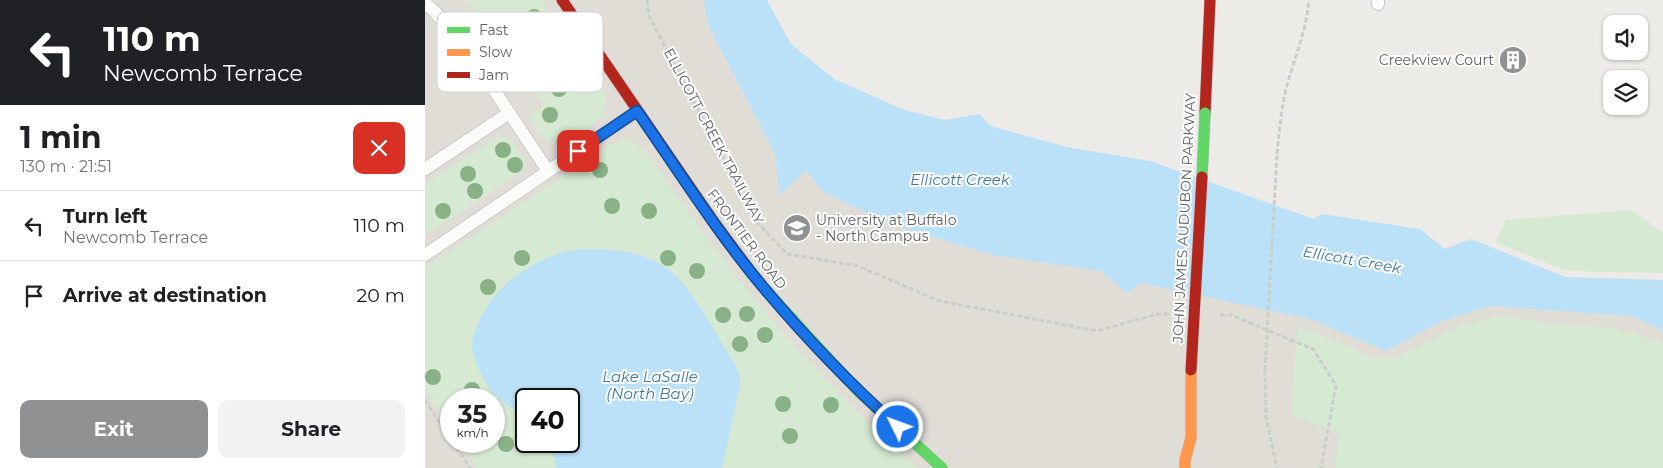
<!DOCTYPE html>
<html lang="en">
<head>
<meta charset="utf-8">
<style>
	:root { --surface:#fff; --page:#f2f2f2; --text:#202124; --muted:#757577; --line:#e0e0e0; --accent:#8f9192 }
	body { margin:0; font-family:Montserrat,sans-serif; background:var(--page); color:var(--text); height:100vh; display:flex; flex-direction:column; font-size:19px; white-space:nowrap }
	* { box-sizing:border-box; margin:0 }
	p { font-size:16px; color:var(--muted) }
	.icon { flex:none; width:28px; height:28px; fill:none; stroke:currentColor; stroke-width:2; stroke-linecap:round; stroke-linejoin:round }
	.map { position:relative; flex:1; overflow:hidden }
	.details { display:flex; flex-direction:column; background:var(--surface); width:425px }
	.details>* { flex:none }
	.hud { background:#202124; color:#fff; overflow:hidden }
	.tools { position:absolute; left:1178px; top:15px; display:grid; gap:10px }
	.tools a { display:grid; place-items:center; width:45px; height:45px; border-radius:10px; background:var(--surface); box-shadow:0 1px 4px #0004; font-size:25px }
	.speed { position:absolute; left:15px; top:388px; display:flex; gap:10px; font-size:25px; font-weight:700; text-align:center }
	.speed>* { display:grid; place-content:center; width:65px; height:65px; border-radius:50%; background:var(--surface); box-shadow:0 1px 4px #0004; line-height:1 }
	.speed small { font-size:12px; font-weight:400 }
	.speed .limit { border:2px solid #111; border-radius:8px; background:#fff; color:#111 }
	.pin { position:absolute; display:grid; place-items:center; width:42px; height:42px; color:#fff; margin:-21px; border-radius:10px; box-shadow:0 2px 8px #0006 }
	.me { position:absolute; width:55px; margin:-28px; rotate:312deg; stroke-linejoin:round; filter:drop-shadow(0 0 4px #0008) }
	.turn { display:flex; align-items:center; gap:18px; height:105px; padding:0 20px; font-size:22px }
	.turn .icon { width:65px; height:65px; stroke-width:2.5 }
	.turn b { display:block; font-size:35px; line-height:42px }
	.round { display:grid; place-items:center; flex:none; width:52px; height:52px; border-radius:10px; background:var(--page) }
	.summary { display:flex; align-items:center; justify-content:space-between; height:85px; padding:0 20px }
	h1 { font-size:30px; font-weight:700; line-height:38px }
	.button { display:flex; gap:10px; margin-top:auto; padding:10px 20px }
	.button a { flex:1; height:58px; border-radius:10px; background:var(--accent); color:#fff; font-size:20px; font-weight:700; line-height:58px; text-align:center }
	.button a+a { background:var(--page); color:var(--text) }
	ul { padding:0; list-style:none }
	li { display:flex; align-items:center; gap:15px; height:70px; padding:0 20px; border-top:1px solid var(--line) }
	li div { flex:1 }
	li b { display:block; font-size:19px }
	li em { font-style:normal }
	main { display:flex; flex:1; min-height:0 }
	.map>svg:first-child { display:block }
</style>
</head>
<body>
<main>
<section class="details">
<div class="hud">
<div class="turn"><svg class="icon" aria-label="left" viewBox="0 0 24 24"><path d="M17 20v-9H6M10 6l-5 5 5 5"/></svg><div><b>110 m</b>Newcomb Terrace</div></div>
</div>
<div class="summary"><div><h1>1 min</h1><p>130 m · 21:51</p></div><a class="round" style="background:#d93025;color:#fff"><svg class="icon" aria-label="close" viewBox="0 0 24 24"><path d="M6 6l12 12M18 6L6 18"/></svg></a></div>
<ul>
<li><svg class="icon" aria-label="left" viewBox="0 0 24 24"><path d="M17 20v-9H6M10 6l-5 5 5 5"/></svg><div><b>Turn left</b><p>Newcomb Terrace</p></div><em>110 m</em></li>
<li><svg class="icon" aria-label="arrive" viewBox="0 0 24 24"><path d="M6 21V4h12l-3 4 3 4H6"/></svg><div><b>Arrive at destination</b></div><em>20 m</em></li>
</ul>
<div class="button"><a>Exit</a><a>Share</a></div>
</section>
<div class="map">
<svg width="1238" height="468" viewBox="0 0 1238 468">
	<rect width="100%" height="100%" fill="#edebe7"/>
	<path fill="#e0ddd7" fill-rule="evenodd" d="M 0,0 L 317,0 L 382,118 L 1238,310 L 1238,468 L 0,468 ZM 26,399 L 69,399 L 69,441 L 26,441 ZM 101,399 L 144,399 L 144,441 L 101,441 Z"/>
	<path fill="#d6e9d2" d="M 42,0 L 115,0 L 180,92 C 186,113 173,122 158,132 C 134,148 118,147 105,119 L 107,114 L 119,105 L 71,35 Z
		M 78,136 L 85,139 L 100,161 L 99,168 L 95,173 L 0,235 L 0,184 L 70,138 Z
		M 196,141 L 206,141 L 221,151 C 264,214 307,276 358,333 C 399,381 445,425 492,468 L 297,468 L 315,381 L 309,364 L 272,302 L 259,283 L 241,267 L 218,255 L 190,250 L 135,253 L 114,263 L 79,286 L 72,397 L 101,417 L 101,441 L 123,441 L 130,458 L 131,468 L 51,468 L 34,441 L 69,441 L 69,399 L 26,399 L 26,429 L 0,389 L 0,267 L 186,145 Z
		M 1207,210 L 1238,233 L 1238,273 L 1141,271 L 1071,242 L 1081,220 Z
		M 1074,316 L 1134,325 L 1190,328 L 1238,343 L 1238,468 L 910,468 L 914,433 L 867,416 L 872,328 L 885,331 L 911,341 L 942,356 L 966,359 L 1038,325 Z"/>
	<path fill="#bbe1f8" d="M 279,0 L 342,0 L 366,44 L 409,79 L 477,109 L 519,120 L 554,114 L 566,126 L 642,147 L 725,161 L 889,219 L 897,214 L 995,229 L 1020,249 L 1046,239 L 1140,277 L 1238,280 L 1238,330 L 1205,316 L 1066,306 L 1015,322 L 961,351 L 885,319 L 715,283 L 702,294 L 676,271 L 568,255 L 462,223 L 397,191 L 381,170 L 355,195 L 350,154 L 283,25 Z
		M 167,249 C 244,251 257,277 294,338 C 301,351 315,367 315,382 C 315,391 311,400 310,408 C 306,428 301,448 297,468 L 131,468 L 130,458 L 123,441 L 144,441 L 144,399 L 101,399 L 101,417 C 92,411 81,405 73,398 C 62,389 49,361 47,347 C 47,341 49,335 51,329 C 63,292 100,264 136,253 C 146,250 156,249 167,249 Z"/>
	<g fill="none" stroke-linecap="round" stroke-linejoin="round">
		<defs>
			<path id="lane" d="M 0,3 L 10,12 L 47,57 L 123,171
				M 953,4 L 953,0
				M 0,169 L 84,113
				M 0,255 L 212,111"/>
			<path id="fast" d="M 326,272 L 338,287 L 435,393 L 517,468"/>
			<path id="slow" d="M 760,468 L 760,460 L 766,438 L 766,370"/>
			<path id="jam" d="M 137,0 L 289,222 L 326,272
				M 780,113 L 785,0"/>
		</defs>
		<use href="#lane" stroke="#c9cac9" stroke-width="14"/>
		<use href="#fast" stroke="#c9c9c9" stroke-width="12"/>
		<use href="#slow" stroke="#c9c9c9" stroke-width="12"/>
		<use href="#jam" stroke="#c9c9c9" stroke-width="12"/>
		<path stroke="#c9ceca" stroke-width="3" stroke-dasharray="5 2.5" stroke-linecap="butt" d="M 222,0 L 224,16 L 331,221 L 362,254 L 433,266 L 515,301 L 672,331 L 732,314 L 744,314
			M 852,154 C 854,132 856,111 861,89 C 869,59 881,32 884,0
			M 795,315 L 806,315 L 888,349 L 911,385 L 896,468
			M 840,370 L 841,417 L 852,468
			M 0,400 L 26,440
			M 27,441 L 45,468"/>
		<use href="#lane" stroke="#fcfcfb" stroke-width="12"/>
		<use href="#fast" stroke="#63d668" stroke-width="11"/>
		<use href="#slow" stroke="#ff974d" stroke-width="11"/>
		<use href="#jam" stroke="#b3261e" stroke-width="11"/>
		<defs>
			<path id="fast-bridge" d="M 777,177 L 780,113"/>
			<path id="jam-bridge" d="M 766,370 L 777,177"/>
		</defs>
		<use href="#fast-bridge" stroke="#c9c9c9" stroke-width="12" stroke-linecap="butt"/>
		<use href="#jam-bridge" stroke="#c9c9c9" stroke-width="12" stroke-linecap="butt"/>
		<path stroke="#c9ceca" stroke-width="3" stroke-dasharray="5 2.5" stroke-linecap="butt" d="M 840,370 L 852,154"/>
		<use href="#fast-bridge" stroke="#63d668" stroke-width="11"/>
		<use href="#jam-bridge" stroke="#b3261e" stroke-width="11"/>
	</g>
	<g fill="#88b285">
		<circle cx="109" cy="17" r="8"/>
		<circle cx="134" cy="89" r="8"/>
		<circle cx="125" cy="115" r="8"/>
		<circle cx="78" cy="150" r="8"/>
		<circle cx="90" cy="165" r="8"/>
		<circle cx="175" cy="170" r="8"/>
		<circle cx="43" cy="174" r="8"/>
		<circle cx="50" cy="191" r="8"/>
		<circle cx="187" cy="206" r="8"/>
		<circle cx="18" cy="211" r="8"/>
		<circle cx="224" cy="211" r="8"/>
		<circle cx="97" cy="258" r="8"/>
		<circle cx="243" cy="258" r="8"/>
		<circle cx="272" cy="271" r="8"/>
		<circle cx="63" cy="287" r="8"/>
		<circle cx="322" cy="314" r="8"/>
		<circle cx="298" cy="315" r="8"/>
		<circle cx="340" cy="335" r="8"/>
		<circle cx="315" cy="344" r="8"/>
		<circle cx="8" cy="377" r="8"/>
		<circle cx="47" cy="390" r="8"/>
		<circle cx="358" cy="404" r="8"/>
		<circle cx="406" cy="405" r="8"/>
		<circle cx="365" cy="436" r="8"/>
		<circle cx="81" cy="444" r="8"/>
	</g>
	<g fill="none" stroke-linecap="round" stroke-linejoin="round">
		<defs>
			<path id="route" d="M 153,151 L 212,111 C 253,170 292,232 338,287 C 380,337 425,384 473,427"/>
		</defs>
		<use href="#route" stroke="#114b97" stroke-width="12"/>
		<use href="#route" stroke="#1a73e8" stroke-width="9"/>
	</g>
	<defs>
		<symbol id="building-disc" viewBox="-11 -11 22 22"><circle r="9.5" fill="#8f9192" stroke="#fff"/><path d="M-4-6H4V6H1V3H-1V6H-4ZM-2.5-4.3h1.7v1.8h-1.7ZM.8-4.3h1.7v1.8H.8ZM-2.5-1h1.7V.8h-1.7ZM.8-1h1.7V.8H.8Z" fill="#fff"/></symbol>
		<symbol id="university-disc" viewBox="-11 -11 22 22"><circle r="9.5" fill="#8f9192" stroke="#fff"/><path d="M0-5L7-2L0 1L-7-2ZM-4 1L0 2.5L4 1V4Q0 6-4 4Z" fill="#fff"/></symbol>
	</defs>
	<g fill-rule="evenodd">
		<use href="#building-disc" x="1072" y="44" width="32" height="32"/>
		<use href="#university-disc" x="356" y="212" width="32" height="32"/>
	</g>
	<g text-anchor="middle" stroke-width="4" stroke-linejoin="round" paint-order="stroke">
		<g font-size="14" fill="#5d6165" stroke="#fff" text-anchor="end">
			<text x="1069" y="65">Creekview Court</text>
			<text x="391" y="225" text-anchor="start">University at Buffalo<tspan x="391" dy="16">- North Campus</tspan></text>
		</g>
		<g font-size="14" fill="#5d6165" stroke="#fff">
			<text transform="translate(289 136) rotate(62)" y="5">ELLICOTT CREEK TRAILWAY</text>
			<text transform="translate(759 218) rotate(-87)" y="5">JOHN JAMES AUDUBON PARKWAY</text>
			<text transform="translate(322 239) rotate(53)" y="5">FRONTIER ROAD</text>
		</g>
		<g font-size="15" font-style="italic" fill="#3e79a9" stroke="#fff">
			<text x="535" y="185">Ellicott Creek</text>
			<text transform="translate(927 260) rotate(10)" y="5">Ellicott Creek</text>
			<text x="225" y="382">Lake LaSalle<tspan x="225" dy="17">(North Bay)</tspan></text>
		</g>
	</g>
	<rect x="12" y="12" width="166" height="80" rx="8" fill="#fff" stroke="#ced0d1" stroke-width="1"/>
	<rect x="22" y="27" width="23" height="6" fill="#63d668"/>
	<rect x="22" y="49" width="23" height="7" fill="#ff974d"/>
	<rect x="22" y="72" width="23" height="6" fill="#b3261e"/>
	<g font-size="14" fill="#5d6165">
		<text x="54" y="35">Fast</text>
		<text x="54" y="57">Slow</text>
		<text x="54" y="80">Jam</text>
	</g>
</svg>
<div class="tools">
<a><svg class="icon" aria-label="sound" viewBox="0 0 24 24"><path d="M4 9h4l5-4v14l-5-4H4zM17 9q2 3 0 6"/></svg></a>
<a><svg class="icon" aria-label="layers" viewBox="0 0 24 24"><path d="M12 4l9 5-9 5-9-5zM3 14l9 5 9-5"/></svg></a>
</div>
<div class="speed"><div>35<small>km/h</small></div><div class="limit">40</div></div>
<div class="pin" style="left:153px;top:151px;background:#d93025"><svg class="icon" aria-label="arrive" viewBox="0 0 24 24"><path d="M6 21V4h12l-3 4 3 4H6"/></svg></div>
<svg class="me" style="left:473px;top:427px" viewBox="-20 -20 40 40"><circle r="17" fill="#1a73e8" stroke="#fff" stroke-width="3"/><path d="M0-11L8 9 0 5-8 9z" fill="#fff"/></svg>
</div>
</main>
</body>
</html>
